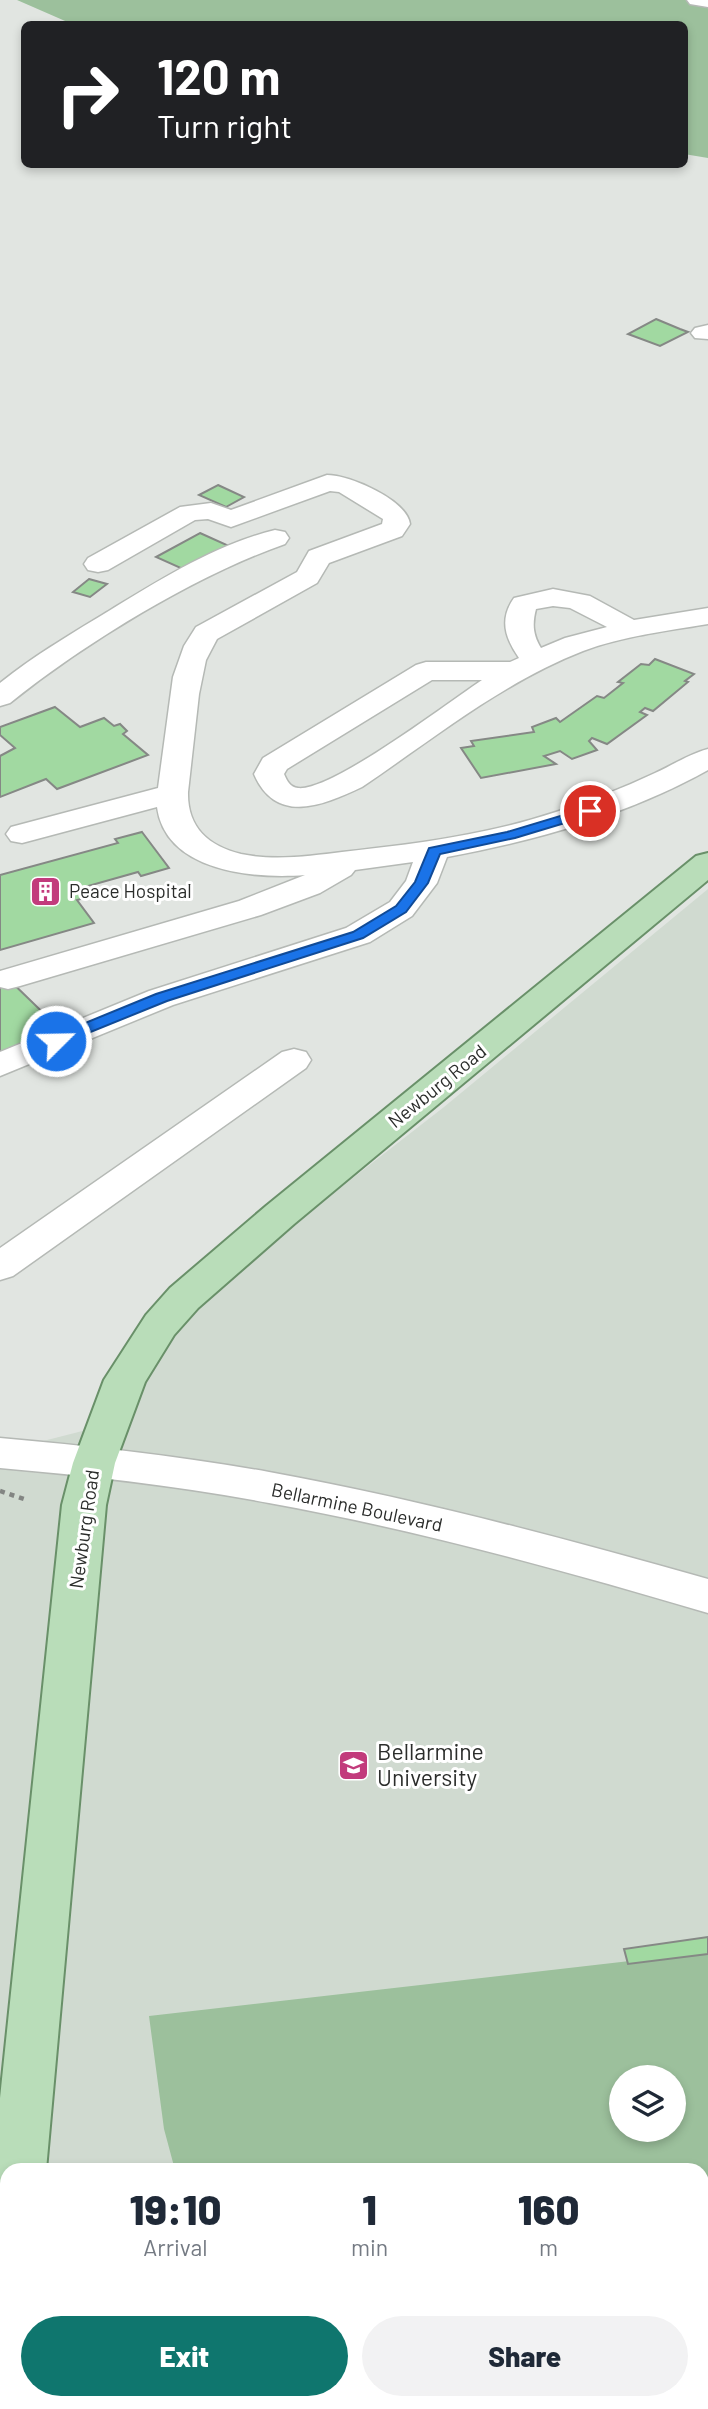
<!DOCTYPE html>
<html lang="en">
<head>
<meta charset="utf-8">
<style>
	:root { --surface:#fff; --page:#f2f2f3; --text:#1f2937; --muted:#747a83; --accent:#0f766e }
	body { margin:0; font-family:Barlow,sans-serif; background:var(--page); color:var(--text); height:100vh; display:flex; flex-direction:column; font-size:26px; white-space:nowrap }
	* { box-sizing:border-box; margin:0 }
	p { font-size:23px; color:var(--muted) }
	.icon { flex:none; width:38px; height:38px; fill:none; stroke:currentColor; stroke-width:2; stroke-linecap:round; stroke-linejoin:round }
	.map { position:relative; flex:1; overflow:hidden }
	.drawer { position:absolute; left:0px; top:2163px; width:709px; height:247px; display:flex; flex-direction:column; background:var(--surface); border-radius:21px 21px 0 0; box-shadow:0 4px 10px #0003 }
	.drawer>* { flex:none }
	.top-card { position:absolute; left:21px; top:21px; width:667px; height:147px; border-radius:10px; box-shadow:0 4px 10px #0003; background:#202124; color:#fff; overflow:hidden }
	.buttons { position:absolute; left:609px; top:2065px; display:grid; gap:14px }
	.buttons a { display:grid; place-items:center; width:77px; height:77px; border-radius:50%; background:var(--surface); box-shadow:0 4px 10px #0003; font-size:35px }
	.pin { position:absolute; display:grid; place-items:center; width:60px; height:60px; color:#fff; margin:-30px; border:4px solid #fff; border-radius:50%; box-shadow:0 2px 7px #0007 }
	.me { position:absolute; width:77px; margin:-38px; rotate:67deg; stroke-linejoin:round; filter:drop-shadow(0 0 5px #0008) }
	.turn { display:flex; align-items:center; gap:24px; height:147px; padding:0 21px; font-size:32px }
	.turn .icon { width:91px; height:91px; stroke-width:2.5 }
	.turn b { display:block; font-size:49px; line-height:60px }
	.eta { display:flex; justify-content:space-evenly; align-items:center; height:119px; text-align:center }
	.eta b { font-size:42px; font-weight:800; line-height:49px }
	.action { display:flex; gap:14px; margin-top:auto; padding:14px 21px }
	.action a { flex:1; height:80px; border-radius:42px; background:var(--accent); color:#fff; font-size:28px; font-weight:800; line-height:80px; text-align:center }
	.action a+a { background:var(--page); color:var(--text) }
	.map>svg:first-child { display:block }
</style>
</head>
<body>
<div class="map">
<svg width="708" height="2409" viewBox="0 0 708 2409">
	<rect width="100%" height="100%" fill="#e1e5e1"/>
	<path fill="#d0dad0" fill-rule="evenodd" d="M 708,889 L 708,2409 L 65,2409 L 65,2403 L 702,2403 L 702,2170 L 7,2170 L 7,2198 L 0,2197 L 0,1452 L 106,1425 L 200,1297 L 444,1107 ZM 621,2077 L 674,2077 L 674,2130 L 621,2130 Z"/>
	<path fill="#9cc09c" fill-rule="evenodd" d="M 17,0 L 708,0 L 708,158 L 684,154 L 684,24 L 72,24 Z
		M 708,1952 L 708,2409 L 242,2409 L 240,2403 L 702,2403 L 702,2170 L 175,2170 L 164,2129 L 149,2016 ZM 621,2077 L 674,2077 L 674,2130 L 621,2130 Z"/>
	<path fill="#a1d9a1" stroke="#858885" stroke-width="2" d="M 656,319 L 680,329 L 688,332 L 660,346 L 628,334 Z
		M 218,485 L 244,497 L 226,507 L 199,495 Z
		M 200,533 L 229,546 L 185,570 L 156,557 Z
		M 89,579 L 107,584 L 90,597 L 73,592 Z
		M 655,659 L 694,674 L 685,681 L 688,682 L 653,711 L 645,708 L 640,712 L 647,715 L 607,744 L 592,738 L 589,741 L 597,750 L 572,759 L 560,751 L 544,756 L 556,764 L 481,778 L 461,748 L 474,746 L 471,741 L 534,732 L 532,727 L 556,718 L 560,722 L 597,696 L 604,698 L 623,683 L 618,682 L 641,664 L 649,665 Z
		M 55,707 L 80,727 L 104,718 L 114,726 L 120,724 L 127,731 L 123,734 L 148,755 L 57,789 L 46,779 L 0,797 L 0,756 L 15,748 L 0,735 L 0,727 Z
		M 142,832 L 169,868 L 141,876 L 138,872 L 88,886 L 95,895 L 77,900 L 94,923 L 0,950 L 0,875 L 118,843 L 115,839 Z
		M 0,971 L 61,1030 L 0,1057 Z
		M 708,1937 L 708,1954 L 628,1964 L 624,1949 Z"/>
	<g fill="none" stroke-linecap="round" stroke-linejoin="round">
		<defs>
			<path id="minor" d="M 687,0 L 708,0 L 708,7 L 690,4 Z
				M 708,325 L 708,339 L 695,338 L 691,333 L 695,328 Z
				M 327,475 C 350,475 407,500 410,524 L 402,536 L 329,563 L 317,583 L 217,639 L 206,660 L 199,694 L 188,792 C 187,827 208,846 241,854 C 274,861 310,856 342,852 C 414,844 487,835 556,812 C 590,801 623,788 655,773 C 673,765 689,754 708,749 L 708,770 C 627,815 538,840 447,857 L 437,883 L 412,916 L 370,942 L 173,1005 L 0,1076 L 0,1052 L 149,991 L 346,928 L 390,902 L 406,881 L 413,862 L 355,870 L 351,875 L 320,893 L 261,915 L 20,986 L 8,989 L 0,987 L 0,971 L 239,901 L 305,875 C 254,879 166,872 157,807 L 22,843 L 11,841 L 6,834 L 11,827 L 158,788 L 173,677 L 184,646 L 196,627 L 297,572 L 309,551 L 382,524 L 383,519 L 339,492 L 330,491 L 231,527 L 208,519 L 195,520 L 108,570 L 98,572 L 88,570 L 84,564 L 88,558 L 180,507 L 211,503 L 231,510 Z
				M 275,530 L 285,532 L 289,538 L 285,544 C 194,576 85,643 10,703 L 0,706 L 0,683 C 35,655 74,632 112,609 C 163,578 217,544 275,530 Z
				M 553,589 L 590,596 L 634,620 L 708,608 L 708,624 C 667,631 623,636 583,651 C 503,682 433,739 362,787 C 322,806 276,825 254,774 L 263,758 L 416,665 L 426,662 L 510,662 L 519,658 C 505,638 499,619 514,598 ZM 553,606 L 570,608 L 607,627 L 565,638 L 541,648 C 533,635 532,624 536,609 ZM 432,680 L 482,680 C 449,702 331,792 298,788 C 290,787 287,781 284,774 L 287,769 Z
				M 294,1049 L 306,1052 L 311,1060 L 306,1068 L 13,1276 L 0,1280 L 0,1248 L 282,1052 Z
				M 0,1438 C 90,1446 180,1456 269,1472 C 417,1499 563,1538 708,1579 L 708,1613 C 563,1570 418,1530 269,1503 C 180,1486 90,1476 0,1468 Z"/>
			<path id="major" d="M 708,853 L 708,880 L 294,1224 L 198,1308 L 174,1335 L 145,1382 L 115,1463 L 106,1505 L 46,2170 L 7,2170 L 7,2190 L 0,2188 L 0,2098 L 62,1505 L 73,1463 L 104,1380 L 146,1315 L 170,1288 L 266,1206 L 696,856 Z
				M 7,2273 L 7,2399 L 0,2402 L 0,2276 Z"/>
		</defs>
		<use href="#minor" stroke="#b5b9b5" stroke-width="3"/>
		<use href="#major" stroke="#699069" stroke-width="4"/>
		<path stroke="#828582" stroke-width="4.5" stroke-dasharray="5 5" stroke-linecap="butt" d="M 0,1491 L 24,1499"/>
		<use href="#minor" fill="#fff" fill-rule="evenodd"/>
		<use href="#major" fill="#b9ddb9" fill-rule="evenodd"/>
	</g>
	<path fill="#1a73e8" stroke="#114b97" stroke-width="2" d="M 590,807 L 597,811 L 595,814 L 515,838 L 440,854 L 428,883 L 406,912 L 363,938 L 167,1001 L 61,1044 L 51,1044 L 48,1041 L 51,1037 L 156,994 L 353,932 L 396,906 L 415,882 L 429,848 L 507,832 Z"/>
	<defs>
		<symbol id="building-square" viewBox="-11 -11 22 22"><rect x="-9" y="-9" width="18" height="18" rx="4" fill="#c23b7c" stroke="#fff"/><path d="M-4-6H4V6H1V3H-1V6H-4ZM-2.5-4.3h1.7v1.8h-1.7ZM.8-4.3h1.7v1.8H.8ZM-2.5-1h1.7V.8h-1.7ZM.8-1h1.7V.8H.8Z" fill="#fff"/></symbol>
		<symbol id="university-square" viewBox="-11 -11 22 22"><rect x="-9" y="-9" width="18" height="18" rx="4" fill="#c23b7c" stroke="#fff"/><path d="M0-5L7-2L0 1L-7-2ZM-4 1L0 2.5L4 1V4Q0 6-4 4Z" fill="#fff"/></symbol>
	</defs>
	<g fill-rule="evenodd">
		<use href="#building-square" x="28" y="874" width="35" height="35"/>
		<use href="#university-square" x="336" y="1748" width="35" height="35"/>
	</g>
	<g text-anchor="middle" stroke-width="6" stroke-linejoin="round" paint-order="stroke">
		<g font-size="19" fill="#2b2d2b" stroke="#fff" text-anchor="start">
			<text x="69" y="898">Peace Hospital</text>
		</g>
		<g font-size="19" fill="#2b2d2b" stroke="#fff">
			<text transform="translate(437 1086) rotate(-39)" y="7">Newburg Road</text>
			<text transform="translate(357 1507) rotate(12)" y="7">Bellarmine Boulevard</text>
			<text transform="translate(84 1529) rotate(-82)" y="7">Newburg Road</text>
		</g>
		<g font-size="23" fill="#2b2d2b" stroke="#fff" text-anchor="start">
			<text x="377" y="1760">Bellarmine<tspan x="377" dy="26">University</tspan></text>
		</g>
	</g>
</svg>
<div class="buttons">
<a><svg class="icon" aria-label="layers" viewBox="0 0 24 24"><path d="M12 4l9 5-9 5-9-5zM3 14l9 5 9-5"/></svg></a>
</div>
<div class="pin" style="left:590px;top:811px;background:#d93025"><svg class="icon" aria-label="arrive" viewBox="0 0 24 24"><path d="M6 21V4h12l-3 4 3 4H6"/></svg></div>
<svg class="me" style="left:56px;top:1041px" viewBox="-20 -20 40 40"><circle r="17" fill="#1a73e8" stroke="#fff" stroke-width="3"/><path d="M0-11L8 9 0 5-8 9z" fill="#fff"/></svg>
<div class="top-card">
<div class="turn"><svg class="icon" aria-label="right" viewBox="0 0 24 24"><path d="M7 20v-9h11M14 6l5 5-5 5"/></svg><div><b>120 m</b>Turn right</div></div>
</div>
<section class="drawer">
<div class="eta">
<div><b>19:10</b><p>Arrival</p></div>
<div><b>1</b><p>min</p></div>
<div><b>160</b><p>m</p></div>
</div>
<div class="action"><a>Exit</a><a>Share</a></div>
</section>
</div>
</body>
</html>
